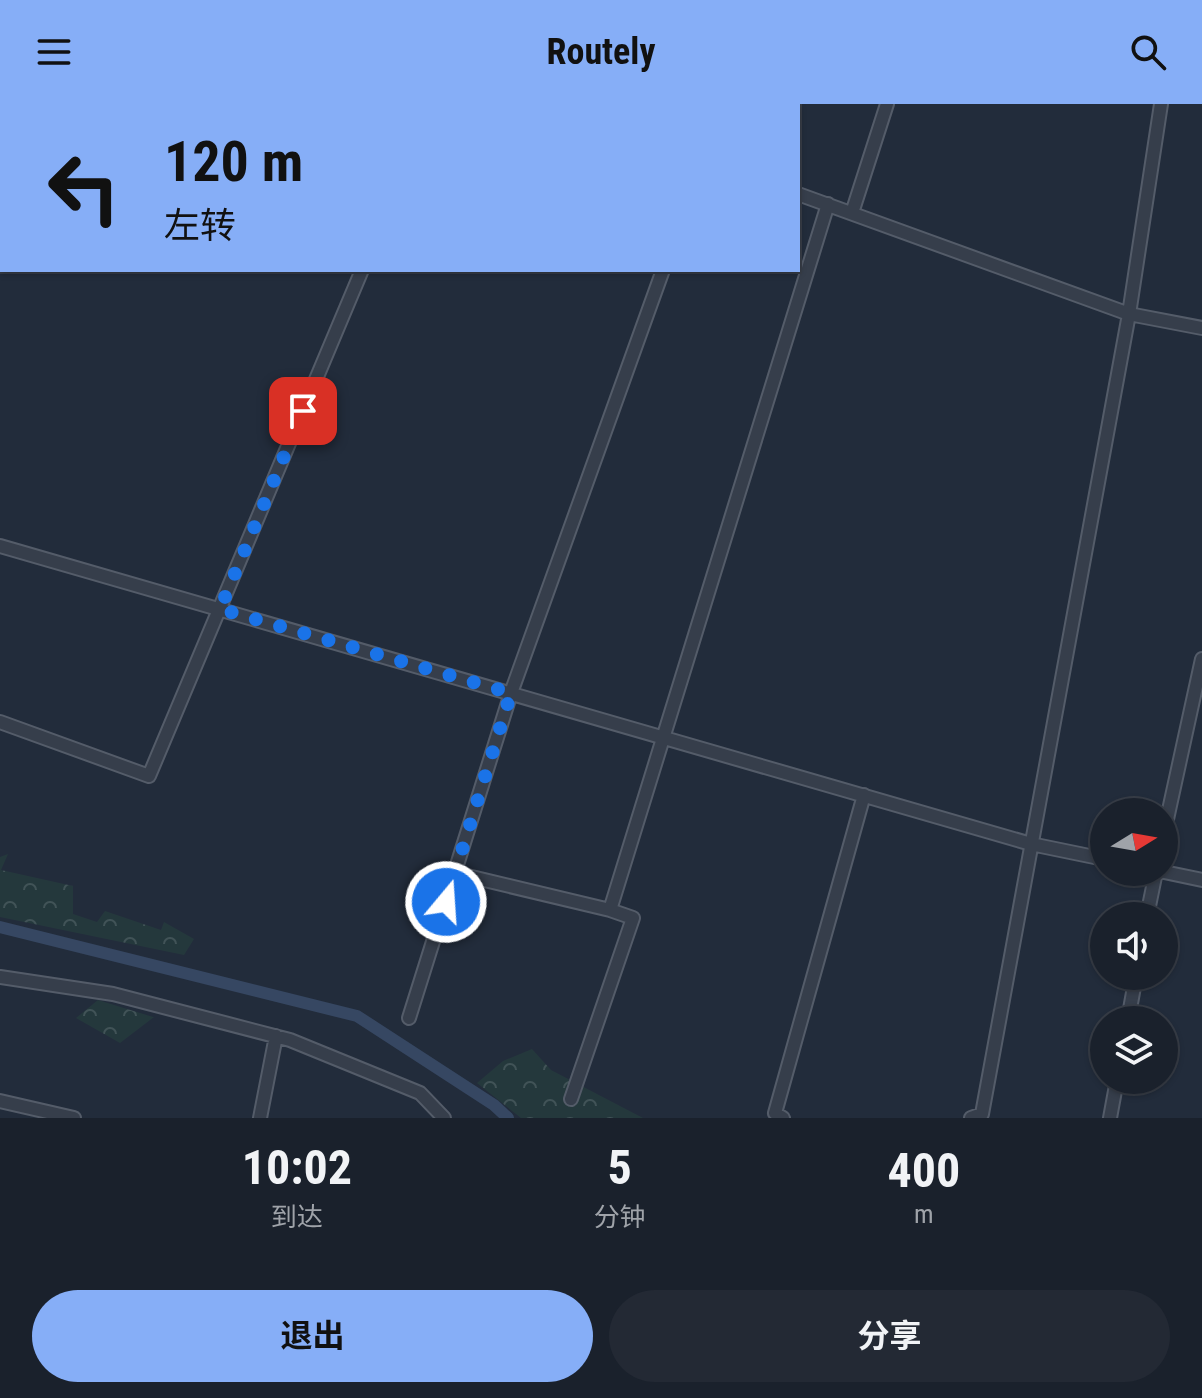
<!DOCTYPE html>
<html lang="zh">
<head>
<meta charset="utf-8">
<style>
	:root { --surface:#1a212c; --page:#232934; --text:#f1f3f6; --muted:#9fa3a9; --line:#383e48; --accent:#86aef7 }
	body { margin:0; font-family:"Roboto Condensed","Noto Sans SC",sans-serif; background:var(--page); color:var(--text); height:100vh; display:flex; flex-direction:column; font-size:30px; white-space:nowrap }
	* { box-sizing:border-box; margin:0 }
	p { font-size:26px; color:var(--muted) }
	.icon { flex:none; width:44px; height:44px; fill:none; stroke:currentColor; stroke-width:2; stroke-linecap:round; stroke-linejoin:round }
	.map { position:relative; height:1014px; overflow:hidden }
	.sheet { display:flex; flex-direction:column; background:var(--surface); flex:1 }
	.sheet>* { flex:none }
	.guide { position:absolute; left:0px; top:0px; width:800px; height:168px; box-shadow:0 2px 6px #0004,0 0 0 2px var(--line); background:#86aef7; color:#111; overflow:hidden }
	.needle { width:52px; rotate:79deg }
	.tools { position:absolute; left:1090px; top:694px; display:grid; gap:16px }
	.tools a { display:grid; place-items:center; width:88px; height:88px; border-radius:50%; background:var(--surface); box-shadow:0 2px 6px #0004,0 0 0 2px var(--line); font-size:40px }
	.pin { position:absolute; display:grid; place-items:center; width:68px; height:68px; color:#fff; margin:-34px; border-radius:16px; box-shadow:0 4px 12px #0006 }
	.me { position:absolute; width:88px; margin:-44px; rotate:18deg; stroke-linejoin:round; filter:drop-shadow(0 0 6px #0008) }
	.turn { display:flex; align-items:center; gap:28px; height:168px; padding:0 32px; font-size:36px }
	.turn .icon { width:104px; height:104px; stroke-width:2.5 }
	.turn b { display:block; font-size:56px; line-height:68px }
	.eta { display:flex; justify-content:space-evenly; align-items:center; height:136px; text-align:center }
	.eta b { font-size:48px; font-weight:700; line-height:56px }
	.button { display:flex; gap:16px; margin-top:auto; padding:16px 32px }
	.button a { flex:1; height:92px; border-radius:48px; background:var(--accent); color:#111; font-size:32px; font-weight:700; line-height:92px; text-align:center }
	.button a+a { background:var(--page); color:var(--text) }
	header { display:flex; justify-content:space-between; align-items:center; height:104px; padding:0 32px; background:var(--accent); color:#111; font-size:36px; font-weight:700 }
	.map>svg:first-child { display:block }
</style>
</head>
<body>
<header><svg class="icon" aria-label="menu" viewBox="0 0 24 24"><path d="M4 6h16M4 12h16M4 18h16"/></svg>Routely<svg class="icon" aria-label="search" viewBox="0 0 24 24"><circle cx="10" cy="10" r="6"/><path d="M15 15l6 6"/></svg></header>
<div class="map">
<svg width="1202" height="1014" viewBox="0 0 1202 1014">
	<defs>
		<pattern id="forest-crowns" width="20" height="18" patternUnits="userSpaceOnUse" patternTransform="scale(2)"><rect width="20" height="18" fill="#24383c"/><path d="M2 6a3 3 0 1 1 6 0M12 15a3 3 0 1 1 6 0" fill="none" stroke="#415357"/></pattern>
	</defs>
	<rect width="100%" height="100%" fill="#222c3b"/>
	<path fill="url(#forest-crowns)" d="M 8,750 L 1,766 L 73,782 L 73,810 L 97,818 L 105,807 L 161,826 L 164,818 L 194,835 L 184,851 L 0,813 L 0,753 Z
		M 98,896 L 153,913 L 154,913 L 120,939 L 76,914 Z
		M 532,945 L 551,966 L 643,1014 L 521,1014 L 477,979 L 503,957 Z"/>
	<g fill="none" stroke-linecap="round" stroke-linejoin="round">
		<path stroke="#364762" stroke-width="12" d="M 0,823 L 357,912 L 494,1001 L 508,1014"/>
		<defs>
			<path id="minor" d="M 543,0 L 549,2
				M 431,2 L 432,0
				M 625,2 L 625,0
				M 721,2 L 722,0
				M 798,90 L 1129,210 L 1202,224
				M 852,109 L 887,0
				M 0,442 L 1031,740 L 1104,755
				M 0,618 L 149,672 L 362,166
				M 1164,729 L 1202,555
				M 1164,768 L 1202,776
				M 455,769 L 610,806 L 633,814 L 571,995
				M 610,806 L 828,100
				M 1147,812 L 1156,768
				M 0,873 L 113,890 L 290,936 L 420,989 L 444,1014
				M 409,914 L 511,589 L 663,166
				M 1128,916 L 1136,872
				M 0,997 L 74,1014
				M 260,1014 L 276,932
				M 783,1014 L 775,1009 L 864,691
				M 971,1014 L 982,1010 L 1129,210 L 1161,0
				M 1110,1014 L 1117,976"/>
		</defs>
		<use href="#minor" stroke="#545c69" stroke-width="16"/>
		<use href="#minor" stroke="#363e4b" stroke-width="12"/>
	</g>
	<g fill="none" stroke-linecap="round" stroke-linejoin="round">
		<path stroke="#1a73e8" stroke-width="14" stroke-dasharray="0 25.2" d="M 303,307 L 220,505 L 511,589 L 446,798"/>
	</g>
</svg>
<div class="tools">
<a><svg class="needle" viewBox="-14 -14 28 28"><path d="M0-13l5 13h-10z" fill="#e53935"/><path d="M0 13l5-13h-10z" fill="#9fa3a9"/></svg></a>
<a><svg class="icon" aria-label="sound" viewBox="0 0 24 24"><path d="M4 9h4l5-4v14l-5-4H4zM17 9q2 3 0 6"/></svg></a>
<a><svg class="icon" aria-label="layers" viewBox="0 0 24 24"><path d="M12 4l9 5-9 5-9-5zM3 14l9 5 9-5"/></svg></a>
</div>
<div class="pin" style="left:303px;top:307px;background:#d93025"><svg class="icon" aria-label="arrive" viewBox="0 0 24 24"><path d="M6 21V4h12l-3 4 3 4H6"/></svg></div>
<svg class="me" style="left:446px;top:798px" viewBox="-20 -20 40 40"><circle r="17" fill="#1a73e8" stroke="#fff" stroke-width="3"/><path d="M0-11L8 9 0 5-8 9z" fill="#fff"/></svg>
<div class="guide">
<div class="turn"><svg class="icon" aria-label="left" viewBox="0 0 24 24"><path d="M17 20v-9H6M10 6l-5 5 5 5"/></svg><div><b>120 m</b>左转</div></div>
</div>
</div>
<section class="sheet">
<div class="eta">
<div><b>10:02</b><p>到达</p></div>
<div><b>5</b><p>分钟</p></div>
<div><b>400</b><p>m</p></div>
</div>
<div class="button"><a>退出</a><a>分享</a></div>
</section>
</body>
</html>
